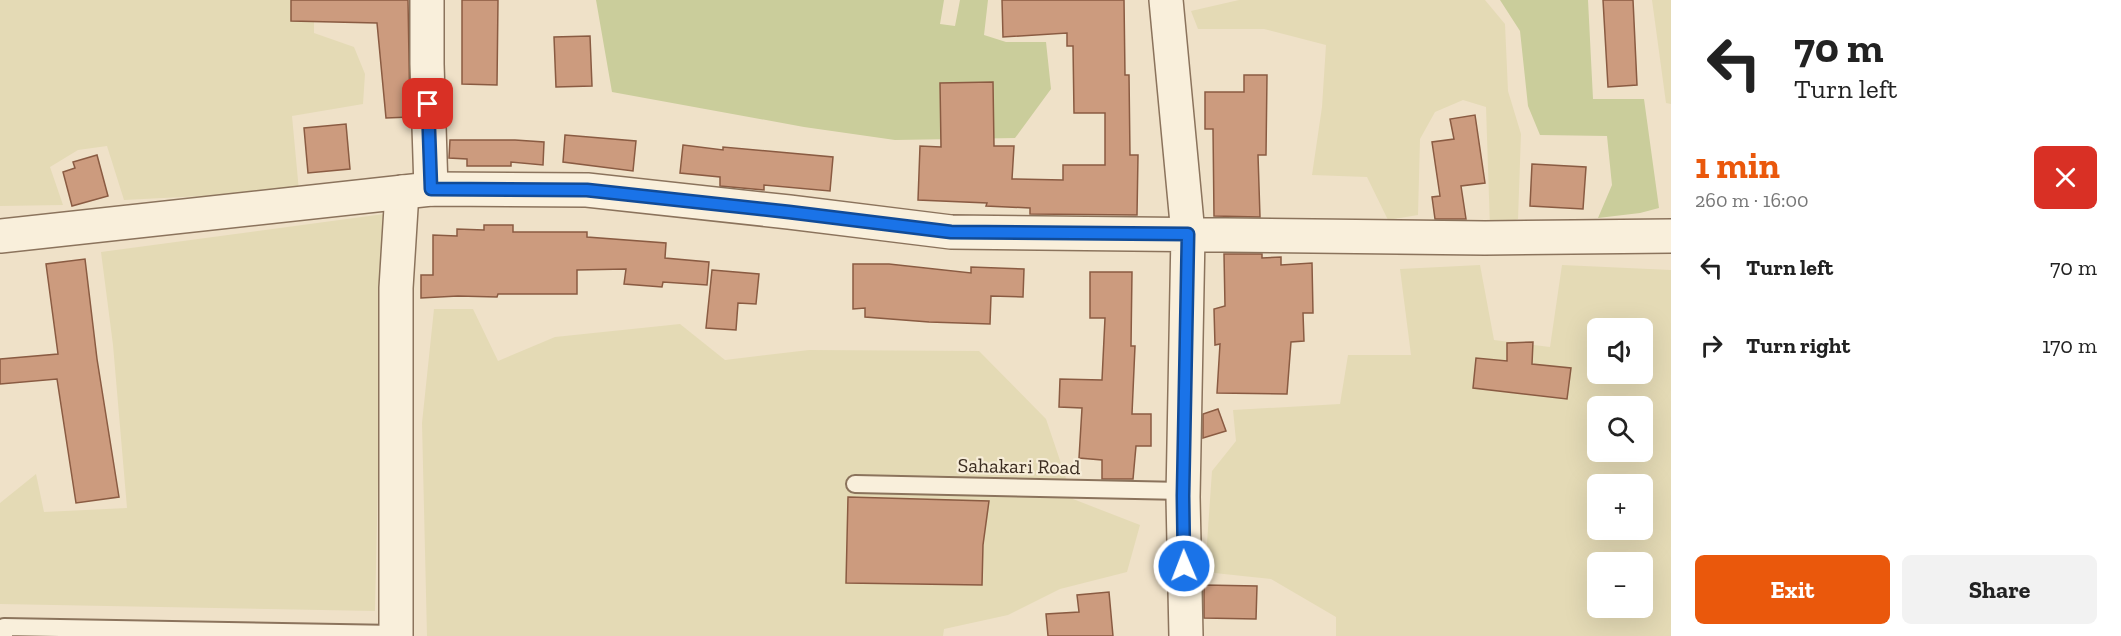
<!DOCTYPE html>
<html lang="en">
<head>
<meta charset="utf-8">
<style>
	:root { --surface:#fff; --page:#f2f2f2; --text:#222; --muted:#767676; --accent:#ea580c }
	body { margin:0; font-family:"Zilla Slab",serif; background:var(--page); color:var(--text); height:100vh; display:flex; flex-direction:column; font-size:22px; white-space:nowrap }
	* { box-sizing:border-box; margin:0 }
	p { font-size:20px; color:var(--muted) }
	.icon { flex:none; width:33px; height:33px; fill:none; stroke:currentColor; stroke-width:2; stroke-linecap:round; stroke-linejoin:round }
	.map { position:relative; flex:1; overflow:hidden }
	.details { display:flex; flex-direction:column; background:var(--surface); width:450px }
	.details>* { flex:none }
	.guide { background:#fff; color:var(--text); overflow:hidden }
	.buttons { position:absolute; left:1587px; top:318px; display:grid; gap:12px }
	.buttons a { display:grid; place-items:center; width:66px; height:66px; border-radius:9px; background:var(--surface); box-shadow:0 6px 24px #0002; font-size:30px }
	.pin { position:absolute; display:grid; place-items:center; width:51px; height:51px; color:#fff; margin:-26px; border-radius:12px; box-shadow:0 3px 9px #0006 }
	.me { position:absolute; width:66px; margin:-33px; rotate:359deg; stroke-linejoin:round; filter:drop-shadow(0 0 4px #0008) }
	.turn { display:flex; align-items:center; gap:21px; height:126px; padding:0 24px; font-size:27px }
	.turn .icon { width:78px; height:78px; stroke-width:2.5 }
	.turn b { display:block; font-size:42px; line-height:51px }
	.round { display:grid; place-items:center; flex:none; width:63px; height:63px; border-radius:9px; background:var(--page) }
	.summary { display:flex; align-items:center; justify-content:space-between; height:102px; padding:0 24px }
	h1 { font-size:36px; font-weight:800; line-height:45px; color:var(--accent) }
	.action { display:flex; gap:12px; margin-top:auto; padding:12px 24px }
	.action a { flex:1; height:69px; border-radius:9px; background:var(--accent); color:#fff; font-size:24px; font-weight:800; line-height:69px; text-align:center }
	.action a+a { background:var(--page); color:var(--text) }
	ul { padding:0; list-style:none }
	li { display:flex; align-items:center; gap:18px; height:78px; padding:0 24px }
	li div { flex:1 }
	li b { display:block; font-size:22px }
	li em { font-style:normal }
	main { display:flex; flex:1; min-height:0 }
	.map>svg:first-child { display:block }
</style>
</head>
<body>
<main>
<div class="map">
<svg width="1671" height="636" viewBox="0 0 1671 636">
	<rect width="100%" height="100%" fill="#efe1c8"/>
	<path fill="#e4dab5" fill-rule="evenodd" d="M 0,0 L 314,0 L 314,33 L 354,47 L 365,74 L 363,104 L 292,116 L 299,191 L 124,200 L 107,146 L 78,150 L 50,167 L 63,205 L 0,206 Z
		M 1239,0 L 1485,0 L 1505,24 L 1508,91 L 1521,134 L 1518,219 L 1490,228 L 1486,107 L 1463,100 L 1435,112 L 1420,139 L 1418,215 L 1388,220 L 1367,177 L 1312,175 L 1322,107 L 1326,45 L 1264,29 L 1198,29 L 1191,11 Z
		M 1652,0 L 1671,0 L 1671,104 L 1666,103 Z
		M 384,214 L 375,611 L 0,604 L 0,503 L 36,474 L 44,512 L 127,508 L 113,345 L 101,252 Z
		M 1480,265 L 1494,340 L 1550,347 L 1562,265 L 1671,270 L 1671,636 L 1336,636 L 1336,617 L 1271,579 L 1205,572 L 1212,471 L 1236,441 L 1233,410 L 1340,404 L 1348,355 L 1411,355 L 1400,269 ZM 1598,328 L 1642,328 L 1642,374 L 1598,374 ZM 1598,406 L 1642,406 L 1642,452 L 1598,452 ZM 1598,484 L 1642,484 L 1642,530 L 1598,530 ZM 1598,562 L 1642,562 L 1642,608 L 1598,608 Z
		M 434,309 L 473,309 L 498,361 L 555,337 L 680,324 L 725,360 L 809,350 L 979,351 L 1046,419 L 1073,499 L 1140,525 L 1127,572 L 1060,589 L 1008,615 L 944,629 L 943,636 L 427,636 L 422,423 Z"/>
	<path fill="#cacd9b" d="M 596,0 L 944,0 L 940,24 L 955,26 L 960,0 L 988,0 L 984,35 L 1006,42 L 1046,42 L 1051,89 L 1015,138 L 895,140 L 804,127 L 612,92 Z
		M 1500,0 L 1588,0 L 1593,99 L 1644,99 L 1659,208 L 1640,213 L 1598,218 L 1612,185 L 1607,136 L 1540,135 L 1528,106 L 1520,31 Z"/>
	<path fill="#cc9b7e" stroke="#8a5b42" stroke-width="1.5" d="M 291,0 L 408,0 L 410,117 L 386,118 L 377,23 L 291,21 Z
		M 462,0 L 498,0 L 497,85 L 462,84 Z
		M 1002,0 L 1124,0 L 1125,75 L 1129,75 L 1130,155 L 1138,155 L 1137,215 L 1030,214 L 1030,208 L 986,206 L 987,203 L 918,200 L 920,146 L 941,147 L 940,83 L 993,82 L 994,146 L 1014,146 L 1012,179 L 1063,180 L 1063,165 L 1105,165 L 1105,113 L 1074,113 L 1073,46 L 1067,46 L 1067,33 L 1003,37 Z
		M 1603,0 L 1633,0 L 1637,85 L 1608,87 Z
		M 590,36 L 592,86 L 556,87 L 554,37 Z
		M 1244,75 L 1267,75 L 1266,155 L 1258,155 L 1260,217 L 1214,216 L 1213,129 L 1205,129 L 1205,92 L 1244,92 Z
		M 1475,115 L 1485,183 L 1461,186 L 1466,219 L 1435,219 L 1432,197 L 1440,196 L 1432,142 L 1454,139 L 1450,119 Z
		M 346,124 L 350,169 L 308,173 L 304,128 Z
		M 565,135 L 636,141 L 633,171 L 563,162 Z
		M 450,140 L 515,140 L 544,142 L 543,165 L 511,162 L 511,166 L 467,166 L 467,159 L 449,158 Z
		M 683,145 L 723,150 L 723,147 L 833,157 L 830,191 L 764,185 L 764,190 L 720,186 L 720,177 L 680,173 Z
		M 97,155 L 108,196 L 72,206 L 63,172 L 75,168 L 73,162 Z
		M 1532,164 L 1586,167 L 1583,209 L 1530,206 Z
		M 484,225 L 513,225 L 513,232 L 587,232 L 587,237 L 666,243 L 665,258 L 709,262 L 707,285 L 663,282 L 662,287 L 624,284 L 626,269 L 577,270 L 577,294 L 498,294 L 497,297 L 458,296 L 421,298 L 421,275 L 433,275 L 433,235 L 457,236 L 457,229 L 484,230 Z
		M 1224,254 L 1262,254 L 1262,258 L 1281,257 L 1281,265 L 1312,263 L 1313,313 L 1303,313 L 1304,341 L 1291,342 L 1287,394 L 1217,393 L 1220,344 L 1215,345 L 1214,309 L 1225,306 Z
		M 85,259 L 97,359 L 119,497 L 76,503 L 57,379 L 0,384 L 0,359 L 58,354 L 46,264 Z
		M 853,264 L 889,264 L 971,273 L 971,267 L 1024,269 L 1023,297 L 991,296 L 990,324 L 929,322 L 865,317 L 865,308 L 853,309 Z
		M 712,270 L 759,274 L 756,304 L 738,303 L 736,330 L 706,328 Z
		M 1090,272 L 1132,272 L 1131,346 L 1135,346 L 1132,414 L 1151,414 L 1151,446 L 1136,446 L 1133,479 L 1102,479 L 1102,460 L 1079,458 L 1082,408 L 1059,407 L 1060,379 L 1102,380 L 1105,318 L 1090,318 Z
		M 1533,342 L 1532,364 L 1571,368 L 1567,399 L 1473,388 L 1476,358 L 1507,361 L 1507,343 Z
		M 1218,409 L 1226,431 L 1203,438 L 1203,414 Z
		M 848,497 L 989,501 L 983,545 L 982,585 L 846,583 Z
		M 1204,585 L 1257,586 L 1256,619 L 1204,618 Z
		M 1109,592 L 1113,636 L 1048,636 L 1046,614 L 1079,612 L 1077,595 Z"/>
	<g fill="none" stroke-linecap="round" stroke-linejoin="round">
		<defs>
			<path id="service" d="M 855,484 L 1183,491
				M 4,636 L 4,627 L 396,634"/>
			<path id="minor" d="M 427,0 L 427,64 L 431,189
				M 396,636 L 396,288 L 402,192"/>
			<path id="tertiary" d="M 1166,0 L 1188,234 L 1183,497 L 1186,636
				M 0,236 L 431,189 L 587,190 L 789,212 L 951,232 L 1485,238 L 1671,236"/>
		</defs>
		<use href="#service" stroke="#8b735c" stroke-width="20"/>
		<use href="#minor" stroke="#8b735c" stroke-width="36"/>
		<use href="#tertiary" stroke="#8b735c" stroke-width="36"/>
		<use href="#service" stroke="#f9efdb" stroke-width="16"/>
		<use href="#minor" stroke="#f9efdb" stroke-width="33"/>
		<use href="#tertiary" stroke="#f9efdb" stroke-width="33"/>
	</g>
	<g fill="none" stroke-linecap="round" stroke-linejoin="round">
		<defs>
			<path id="route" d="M 428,104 L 431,189 L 587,190 L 789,212 L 951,232 L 1188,234 L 1183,496 L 1184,566"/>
		</defs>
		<use href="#route" stroke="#114b97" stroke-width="15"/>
		<use href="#route" stroke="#1a73e8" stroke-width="10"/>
	</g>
	<g text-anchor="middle" stroke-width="4.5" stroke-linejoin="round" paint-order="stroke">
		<g font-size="20" fill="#3b2c20" stroke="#f6ecd7">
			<text transform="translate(1019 466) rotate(1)" y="7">Sahakari Road</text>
		</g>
	</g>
</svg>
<div class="buttons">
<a><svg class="icon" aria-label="sound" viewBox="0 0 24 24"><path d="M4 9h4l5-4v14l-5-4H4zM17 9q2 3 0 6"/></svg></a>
<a><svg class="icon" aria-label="search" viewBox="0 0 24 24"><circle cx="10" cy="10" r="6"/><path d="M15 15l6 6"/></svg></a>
<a>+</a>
<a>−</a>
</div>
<div class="pin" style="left:428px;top:104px;background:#d93025"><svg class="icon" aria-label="arrive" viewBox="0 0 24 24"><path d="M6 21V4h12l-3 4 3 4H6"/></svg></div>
<svg class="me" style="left:1184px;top:566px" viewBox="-20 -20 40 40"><circle r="17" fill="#1a73e8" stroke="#fff" stroke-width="3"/><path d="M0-11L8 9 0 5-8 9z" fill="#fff"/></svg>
</div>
<section class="details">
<div class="guide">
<div class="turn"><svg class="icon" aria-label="left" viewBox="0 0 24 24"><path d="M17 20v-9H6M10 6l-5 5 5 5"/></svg><div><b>70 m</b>Turn left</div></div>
</div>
<div class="summary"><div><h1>1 min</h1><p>260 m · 16:00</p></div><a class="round" style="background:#d93025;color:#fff"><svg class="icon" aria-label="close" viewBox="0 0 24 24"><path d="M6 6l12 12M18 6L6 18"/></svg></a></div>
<ul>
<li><svg class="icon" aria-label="left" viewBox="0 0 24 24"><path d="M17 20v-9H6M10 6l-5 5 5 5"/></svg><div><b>Turn left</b></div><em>70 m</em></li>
<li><svg class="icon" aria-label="right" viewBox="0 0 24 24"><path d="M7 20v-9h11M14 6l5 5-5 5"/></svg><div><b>Turn right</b></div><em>170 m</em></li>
</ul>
<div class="action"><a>Exit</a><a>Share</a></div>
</section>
</main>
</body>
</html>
